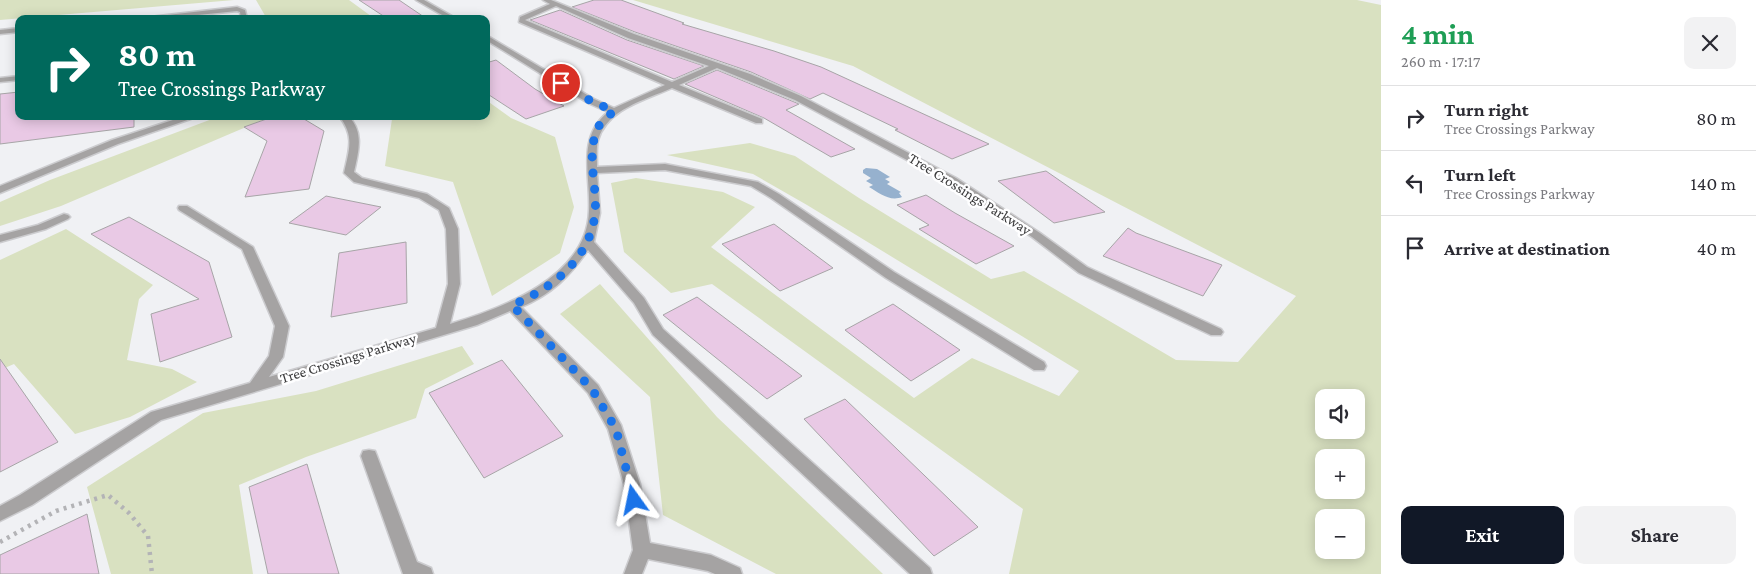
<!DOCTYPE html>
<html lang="en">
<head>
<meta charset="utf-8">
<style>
	:root { --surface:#fff; --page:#f2f2f3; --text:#2b2b33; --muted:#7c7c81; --line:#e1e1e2; --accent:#111827 }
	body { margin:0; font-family:"Crimson Pro",serif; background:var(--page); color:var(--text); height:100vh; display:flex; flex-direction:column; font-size:19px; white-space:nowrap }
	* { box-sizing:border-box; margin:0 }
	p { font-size:16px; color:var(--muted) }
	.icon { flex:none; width:28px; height:28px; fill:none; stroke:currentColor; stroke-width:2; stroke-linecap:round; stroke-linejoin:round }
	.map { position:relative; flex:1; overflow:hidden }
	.panel { display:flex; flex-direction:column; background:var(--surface); width:375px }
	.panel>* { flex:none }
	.hud { position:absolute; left:15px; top:15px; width:475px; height:105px; border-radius:10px; box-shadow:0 2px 12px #0003; background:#00695c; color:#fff; overflow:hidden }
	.controls { position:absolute; left:1315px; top:389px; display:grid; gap:10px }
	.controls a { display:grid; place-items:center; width:50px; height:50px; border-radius:10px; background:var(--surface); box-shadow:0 2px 12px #0003; font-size:25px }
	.pin { position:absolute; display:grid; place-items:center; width:42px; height:42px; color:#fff; margin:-21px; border:2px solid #fff; border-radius:50%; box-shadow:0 1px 5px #0007 }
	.me { position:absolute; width:55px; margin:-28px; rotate:348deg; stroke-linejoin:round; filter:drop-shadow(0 0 4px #0008) }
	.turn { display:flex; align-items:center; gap:18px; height:105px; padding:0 20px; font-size:22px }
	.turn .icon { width:65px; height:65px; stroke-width:2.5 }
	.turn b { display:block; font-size:35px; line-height:42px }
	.round { display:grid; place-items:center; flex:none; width:52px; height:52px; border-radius:10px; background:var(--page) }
	.headline { display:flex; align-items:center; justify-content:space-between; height:85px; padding:0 20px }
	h1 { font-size:30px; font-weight:700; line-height:38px; color:#1e9e55 }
	.cta { display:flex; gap:10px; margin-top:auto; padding:10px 20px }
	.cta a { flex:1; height:58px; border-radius:10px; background:var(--accent); color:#fff; font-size:20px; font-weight:700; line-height:58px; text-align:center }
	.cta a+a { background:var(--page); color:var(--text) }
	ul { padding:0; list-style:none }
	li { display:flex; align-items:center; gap:15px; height:65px; padding:0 20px; border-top:1px solid var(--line) }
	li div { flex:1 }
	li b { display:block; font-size:19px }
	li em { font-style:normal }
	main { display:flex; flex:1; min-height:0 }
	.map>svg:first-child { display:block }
</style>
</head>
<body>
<main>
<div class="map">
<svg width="1381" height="574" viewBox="0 0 1381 574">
	<rect width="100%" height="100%" fill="#f0f1f4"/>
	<path fill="#d9e1c1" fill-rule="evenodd" d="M 0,0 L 234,0 L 0,20 Z
		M 256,0 L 349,0 L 375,19 L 267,19 Z
		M 633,0 L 1357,0 L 1381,5 L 1381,574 L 1009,574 L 1023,509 L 712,284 L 671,293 L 624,252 L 611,183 L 636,178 L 723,192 L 755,207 L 711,247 L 914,398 L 972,358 L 1059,396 L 1079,371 L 807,205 L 753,174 L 667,155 L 750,143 L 795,156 L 859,198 L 991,279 L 1024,271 L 1176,360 L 1238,362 L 1296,296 L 853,66 ZM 1324,398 L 1356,398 L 1356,430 L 1324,430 ZM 1324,458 L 1356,458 L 1356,490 L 1324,490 ZM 1324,518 L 1356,518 L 1356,550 L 1324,550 Z
		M 486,100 L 511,118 L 555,137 L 574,207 L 560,253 L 492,296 L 453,182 L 385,166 L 392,119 L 387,116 L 486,116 Z
		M 220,116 L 272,116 L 61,206 L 0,226 L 0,202 L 50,180 Z
		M 66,229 L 153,285 L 139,299 L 127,360 L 172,369 L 197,382 L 130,417 L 75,434 L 14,364 L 0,370 L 0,260 Z
		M 600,284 L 717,417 L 883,574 L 776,574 L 663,515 L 650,397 L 560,314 Z
		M 462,346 L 474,364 L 425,389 L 416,418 L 306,457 L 239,485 L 253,574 L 111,574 L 87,487 L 203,413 L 316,391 Z"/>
	<path fill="#96b1ce" d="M 866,168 L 877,169 L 890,177 L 885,179 L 890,182 L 887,184 L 901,192 L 899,193 L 902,197 C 890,202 879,193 869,187 L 873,185 L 866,181 L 871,178 L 863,173 L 863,170 Z"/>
	<path fill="#e9c9e5" stroke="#a7a5a7" d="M 359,0 L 399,0 L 427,19 L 388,19 Z
		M 594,0 L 621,0 L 684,23 L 682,24 L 774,51 L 821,67 L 989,144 L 952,159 L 895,130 L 898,129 L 823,93 L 810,99 L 751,72 L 635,32 L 572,7 Z
		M 560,10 L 627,40 L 704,66 L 674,79 L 530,20 Z
		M 496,60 L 535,89 L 564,106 L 526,119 L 486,93 L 486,63 Z
		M 717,70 L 799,104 L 786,110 L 855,149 L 831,157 L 764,118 L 685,84 Z
		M 19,92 L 19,116 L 134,116 L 134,127 L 0,144 L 0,94 Z
		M 275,116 L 299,116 L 324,131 L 309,189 L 245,197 L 267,141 L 244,127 Z
		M 1046,171 L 1105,212 L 1054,223 L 998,181 Z
		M 926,195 L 955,213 L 1014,246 L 976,264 L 919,229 L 929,225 L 897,205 Z
		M 326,196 L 381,207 L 346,235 L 289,223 Z
		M 129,217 L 209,262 L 232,337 L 160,362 L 151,314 L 199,299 L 91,234 Z
		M 774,224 L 833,268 L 780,291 L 722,244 Z
		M 1128,228 L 1136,233 L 1222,265 L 1203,296 L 1103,256 Z
		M 406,242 L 407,303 L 331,317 L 339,253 Z
		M 697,297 L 802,376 L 767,399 L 663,315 Z
		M 893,304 L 960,350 L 911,381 L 845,330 Z
		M 0,359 L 58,442 L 0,472 Z
		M 502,360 L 563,436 L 484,478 L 429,393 Z
		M 845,399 L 978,527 L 934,556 L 804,419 Z
		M 307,464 L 339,574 L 268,574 L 249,487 Z
		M 87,514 L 99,574 L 0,574 L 0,555 Z"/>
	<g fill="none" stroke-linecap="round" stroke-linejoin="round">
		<defs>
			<path id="minor" d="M 416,0 L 424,0 L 457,19 L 449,19 Z
				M 543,0 L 551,0 L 634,34 L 750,74 L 801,96 L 956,178 L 1040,233 L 1087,267 L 1221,329 L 1223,332 L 1221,335 L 1211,335 L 1079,273 L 1032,237 L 948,182 L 795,100 L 717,68 L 679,85 L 762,119 L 762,123 L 756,123 L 672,88 C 645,100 607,109 598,140 C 596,148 597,158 597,167 L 665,164 L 758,182 L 779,194 L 894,272 L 1044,362 L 1046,366 L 1044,370 L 1034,370 L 886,278 L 771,198 L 751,186 L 665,170 L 597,173 L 600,213 L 594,242 L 644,298 L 663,329 L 930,568 L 932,574 L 910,574 L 653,335 L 634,303 L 588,250 C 569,277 552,294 521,307 L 598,385 L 621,425 L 640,484 L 650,543 L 711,555 L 740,568 L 742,574 L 715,574 L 708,571 L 648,559 L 642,574 L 624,574 L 633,550 L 624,484 L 608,429 L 588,393 L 510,311 L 477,325 L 161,420 L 32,505 L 0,521 L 0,506 L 20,495 L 151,412 L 250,383 L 269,356 L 275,326 L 242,249 L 179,210 L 178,208 L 179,206 L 187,206 L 253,247 L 289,326 L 283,357 L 269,377 L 436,328 L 448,284 L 446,229 L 439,210 L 419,198 L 354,182 L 344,173 C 349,150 355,136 339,116 L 348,116 C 365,132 358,153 354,172 L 362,178 L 427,194 L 449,208 L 458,229 L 460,284 L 450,324 C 503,308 587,277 589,211 C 591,176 576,138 608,112 L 588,103 L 486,40 L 486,35 L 594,99 L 614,108 L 665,85 L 519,22 L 520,17 L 550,4 ZM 556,6 L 628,38 L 709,66 L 672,82 L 525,20 Z
				M 237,7 L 245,10 L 247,19 L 241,19 L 240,12 L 237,11 L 159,19 L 133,19 Z
				M 19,28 L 19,32 L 0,34 L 0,30 Z
				M 19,76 L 19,80 L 0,82 L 0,78 Z
				M 185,116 L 199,116 L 118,144 L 0,193 L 0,186 L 112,140 Z
				M 64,214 L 68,215 L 70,217 L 68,219 L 46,229 L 0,242 L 0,235 L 38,225 Z
				M 369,450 L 375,451 L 377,456 L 417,562 L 431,568 L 433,574 L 403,574 L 361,456 L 363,451 Z"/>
		</defs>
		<use href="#minor" stroke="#cccccf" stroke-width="3"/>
		<path stroke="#b3b3b6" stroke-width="4.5" stroke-dasharray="3 5" stroke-linecap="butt" d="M 0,542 L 56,511 L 108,495 L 129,513 L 148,536 L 152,574"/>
		<use href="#minor" fill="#a5a3a3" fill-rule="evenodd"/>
	</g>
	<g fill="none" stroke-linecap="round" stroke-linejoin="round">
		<path stroke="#1a73e8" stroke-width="9" stroke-dasharray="0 16.2" d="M 561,83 L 591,101 L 614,111 C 610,115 603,119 600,124 C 584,152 598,184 595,214 C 590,259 552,289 512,305 L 592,389 L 616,429 L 634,500"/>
	</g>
	<g text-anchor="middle" stroke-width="5" stroke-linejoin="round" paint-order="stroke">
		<g font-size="15" fill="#3a3a3b" stroke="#fefeff">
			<text transform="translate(970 194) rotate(32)" y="5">Tree Crossings Parkway</text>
			<text transform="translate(348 358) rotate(-17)" y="5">Tree Crossings Parkway</text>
		</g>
	</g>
</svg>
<div class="controls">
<a><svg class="icon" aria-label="sound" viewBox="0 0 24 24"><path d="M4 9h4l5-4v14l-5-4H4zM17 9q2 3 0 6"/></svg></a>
<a>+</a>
<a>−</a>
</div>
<div class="pin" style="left:561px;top:83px;background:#d93025"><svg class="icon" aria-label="arrive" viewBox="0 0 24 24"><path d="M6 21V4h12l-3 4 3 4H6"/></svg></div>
<svg class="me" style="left:634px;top:500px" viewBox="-20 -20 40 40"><path d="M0-17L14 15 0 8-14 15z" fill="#1a73e8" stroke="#fff" stroke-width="4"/></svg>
<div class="hud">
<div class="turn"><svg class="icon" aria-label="right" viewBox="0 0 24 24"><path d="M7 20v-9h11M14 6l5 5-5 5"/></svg><div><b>80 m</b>Tree Crossings Parkway</div></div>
</div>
</div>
<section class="panel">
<div class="headline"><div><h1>4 min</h1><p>260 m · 17:17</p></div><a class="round"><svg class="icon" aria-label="close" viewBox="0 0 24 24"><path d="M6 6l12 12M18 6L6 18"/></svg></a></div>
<ul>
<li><svg class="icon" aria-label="right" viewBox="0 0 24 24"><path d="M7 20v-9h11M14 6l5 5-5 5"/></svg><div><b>Turn right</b><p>Tree Crossings Parkway</p></div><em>80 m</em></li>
<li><svg class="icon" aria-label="left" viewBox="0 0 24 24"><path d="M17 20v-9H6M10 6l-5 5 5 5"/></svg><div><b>Turn left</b><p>Tree Crossings Parkway</p></div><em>140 m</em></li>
<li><svg class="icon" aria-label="arrive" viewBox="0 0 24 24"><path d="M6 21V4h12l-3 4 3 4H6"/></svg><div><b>Arrive at destination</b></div><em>40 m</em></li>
</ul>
<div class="cta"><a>Exit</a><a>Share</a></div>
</section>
</main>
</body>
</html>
